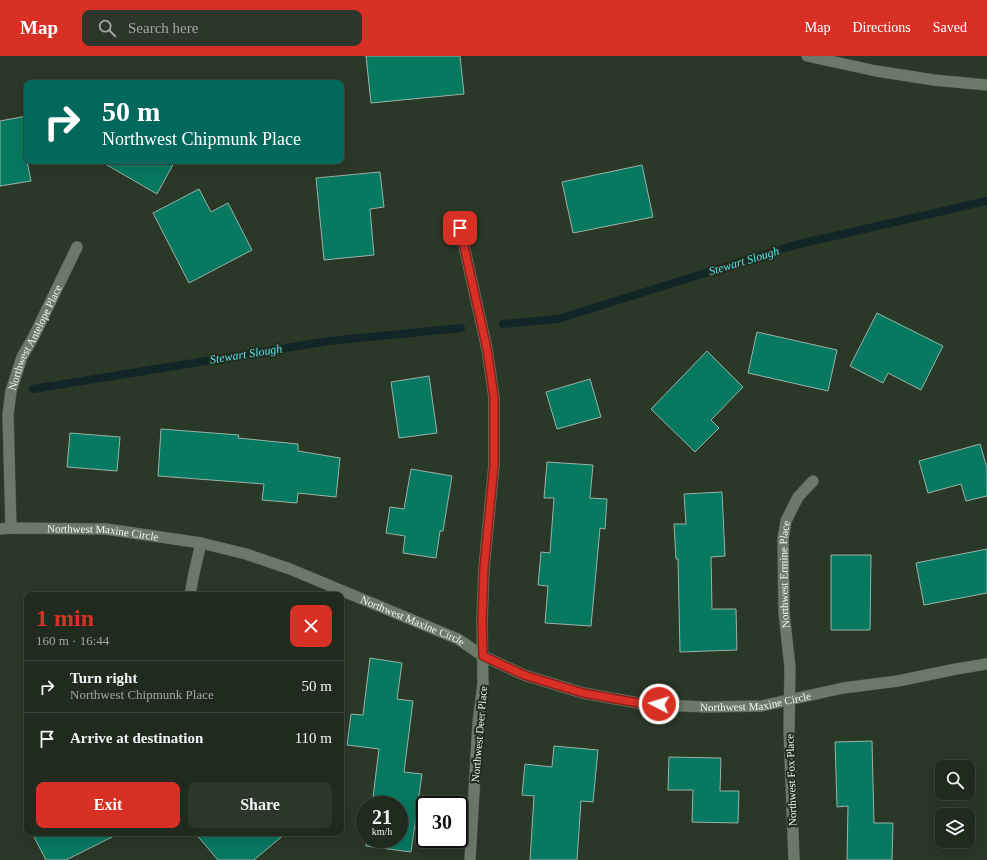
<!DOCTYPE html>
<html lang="en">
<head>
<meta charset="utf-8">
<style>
	:root { --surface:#202a1e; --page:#2d362b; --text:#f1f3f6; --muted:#a2a7a4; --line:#3d463c; --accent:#d93025 }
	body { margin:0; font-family:"Times New Roman",serif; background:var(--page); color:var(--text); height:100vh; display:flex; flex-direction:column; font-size:15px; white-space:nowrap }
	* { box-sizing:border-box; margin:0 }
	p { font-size:13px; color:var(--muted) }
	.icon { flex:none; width:22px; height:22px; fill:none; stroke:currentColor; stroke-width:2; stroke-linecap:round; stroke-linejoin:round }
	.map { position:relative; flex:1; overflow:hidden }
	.drawer { position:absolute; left:24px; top:536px; width:320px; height:244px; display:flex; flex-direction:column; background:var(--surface); border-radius:8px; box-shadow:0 4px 16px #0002,0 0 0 1px var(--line) }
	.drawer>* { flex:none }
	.hud { position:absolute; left:24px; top:24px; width:320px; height:84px; border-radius:8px; box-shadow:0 4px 16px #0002,0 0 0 1px var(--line); background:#00695c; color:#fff; overflow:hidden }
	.controls { position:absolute; left:935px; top:704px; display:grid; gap:8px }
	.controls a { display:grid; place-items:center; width:40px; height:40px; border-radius:8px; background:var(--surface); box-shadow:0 4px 16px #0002,0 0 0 1px var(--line); font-size:20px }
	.speed { position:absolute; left:356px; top:740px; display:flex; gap:8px; font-size:20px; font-weight:700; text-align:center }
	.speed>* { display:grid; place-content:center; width:52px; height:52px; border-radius:50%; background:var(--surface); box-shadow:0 4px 16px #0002,0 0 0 1px var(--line); line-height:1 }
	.speed small { font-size:10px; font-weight:400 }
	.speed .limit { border:2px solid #111; border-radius:6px; background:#fff; color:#111 }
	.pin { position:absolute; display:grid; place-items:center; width:34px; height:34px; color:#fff; margin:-17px; border-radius:8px; box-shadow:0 2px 6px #0006 }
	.me { position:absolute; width:44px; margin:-22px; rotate:275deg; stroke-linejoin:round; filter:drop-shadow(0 0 3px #0008) }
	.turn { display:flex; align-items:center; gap:14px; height:84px; padding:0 12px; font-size:18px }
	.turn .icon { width:52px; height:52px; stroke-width:2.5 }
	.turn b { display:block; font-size:28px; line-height:34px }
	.round { display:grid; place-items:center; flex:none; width:42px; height:42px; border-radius:8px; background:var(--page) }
	.summary { display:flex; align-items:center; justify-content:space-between; height:68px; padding:0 12px }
	h1 { font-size:24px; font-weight:700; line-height:30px; color:var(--accent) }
	.cta { display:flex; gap:8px; margin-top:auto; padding:8px 12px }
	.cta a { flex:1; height:46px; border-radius:8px; background:var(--accent); color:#fff; font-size:16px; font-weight:700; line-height:46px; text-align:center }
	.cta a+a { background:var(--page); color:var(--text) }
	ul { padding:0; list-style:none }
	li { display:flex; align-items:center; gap:12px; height:52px; padding:0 12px; border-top:1px solid var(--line) }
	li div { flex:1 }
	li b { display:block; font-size:15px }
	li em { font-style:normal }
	header { display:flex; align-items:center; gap:24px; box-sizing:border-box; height:56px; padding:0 20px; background:var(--accent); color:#fff }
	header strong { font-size:19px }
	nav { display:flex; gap:22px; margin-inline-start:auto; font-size:14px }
	.search { width:280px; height:36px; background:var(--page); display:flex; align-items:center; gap:10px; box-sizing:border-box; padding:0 14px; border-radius:8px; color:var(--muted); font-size:15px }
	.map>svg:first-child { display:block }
</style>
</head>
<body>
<header>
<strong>Map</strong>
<div class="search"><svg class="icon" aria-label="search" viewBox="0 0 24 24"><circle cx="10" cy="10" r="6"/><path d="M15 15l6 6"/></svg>Search here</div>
<nav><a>Map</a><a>Directions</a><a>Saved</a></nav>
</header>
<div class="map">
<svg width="987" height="804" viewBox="0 0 987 804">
	<rect width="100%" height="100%" fill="#2a3828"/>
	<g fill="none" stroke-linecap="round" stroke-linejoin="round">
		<path stroke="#132627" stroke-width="8" d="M 503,268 L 558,263 L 795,189 L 987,145
			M 33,333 L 329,285 L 461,272"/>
	</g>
	<path fill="#067960" stroke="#99b3a9" d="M 366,0 L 460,0 L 464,38 L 371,47 Z
		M 27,60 L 27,105 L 31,125 L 0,130 L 0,65 Z
		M 100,105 L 175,105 L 157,138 Z
		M 642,109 L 653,161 L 573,177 L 562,126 Z
		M 380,116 L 384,151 L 370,153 L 374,199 L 324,204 L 316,122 Z
		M 199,133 L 211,156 L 228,147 L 252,194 L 189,227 L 153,157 Z
		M 877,257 L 943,290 L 921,334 L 888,317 L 883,327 L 850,310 Z
		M 757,276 L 837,294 L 828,335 L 748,317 Z
		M 707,295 L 743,331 L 711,364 L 719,372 L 695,396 L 651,353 Z
		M 429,320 L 437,377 L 399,382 L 391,326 Z
		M 590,323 L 601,361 L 557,373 L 546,336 Z
		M 161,373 L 239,379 L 238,382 L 298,388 L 298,395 L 340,402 L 336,441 L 298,437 L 297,447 L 262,444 L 264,428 L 158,420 Z
		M 70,377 L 120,381 L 117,415 L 67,411 Z
		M 980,388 L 987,412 L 987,440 L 966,445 L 961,428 L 928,437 L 919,405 Z
		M 547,406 L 593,409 L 590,442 L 607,443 L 605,473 L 600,472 L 591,570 L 545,567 L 548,530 L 538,529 L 541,496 L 550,497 L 554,442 L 544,442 Z
		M 411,413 L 452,420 L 443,475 L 440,475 L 436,502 L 403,497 L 405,480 L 386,477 L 390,451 L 404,453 Z
		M 722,436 L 725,500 L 711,501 L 712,553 L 736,553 L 737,594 L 680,596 L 678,503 L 676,503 L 674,468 L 686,468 L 684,438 Z
		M 987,493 L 987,537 L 924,549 L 916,507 Z
		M 831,499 L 871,499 L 870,574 L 831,574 Z
		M 370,602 L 402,607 L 397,643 L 413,645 L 404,716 L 422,718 L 411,796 L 366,790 L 367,783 L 399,783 L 399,749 L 372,749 L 379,693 L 347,689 L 351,658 L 363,659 Z
		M 872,685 L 874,767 L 893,767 L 892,804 L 847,804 L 848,750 L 837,751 L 835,686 Z
		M 554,690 L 598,694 L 593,746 L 581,745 L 577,804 L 530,804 L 534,740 L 522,739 L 525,708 L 552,711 Z
		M 669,701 L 721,702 L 720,735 L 739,735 L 738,767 L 692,766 L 693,734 L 668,734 Z
		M 32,777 L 120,777 L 66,804 L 46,804 Z
		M 195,777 L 286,777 L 254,804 L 218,804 Z"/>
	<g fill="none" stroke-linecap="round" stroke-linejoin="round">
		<defs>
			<g id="minor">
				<path d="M 460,172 L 487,293 L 494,341 L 494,409 L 484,512 L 482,565 L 483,628 L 478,667 L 470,804"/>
				<path id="s1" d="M 11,472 L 8,359 L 11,335 L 22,301 L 34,280 L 77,191"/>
				<path id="s2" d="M 0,473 L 11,472 L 106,473 L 201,487 L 246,498 L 290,513 L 458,583 L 483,600 L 524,619 L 583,637 L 644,648 L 705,651 L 762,650 L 843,632 L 898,625 L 956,613 L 987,608"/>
				<path d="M 190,539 L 194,517 L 201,487"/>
				<path id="s3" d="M 794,804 L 789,674 L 790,612 L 784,556 L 783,483 L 786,465 L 798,441 L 813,425"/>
			</g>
			<path id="secondary" d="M 807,0 L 876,15 L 934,24 L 987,29"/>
		</defs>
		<use href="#minor" stroke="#485346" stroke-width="12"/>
		<use href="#secondary" stroke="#485346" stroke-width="12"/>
		<use href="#minor" stroke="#6b7a68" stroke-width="11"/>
		<use href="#secondary" stroke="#6b7a68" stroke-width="11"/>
	</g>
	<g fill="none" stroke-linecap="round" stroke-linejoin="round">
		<defs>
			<path id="route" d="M 460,172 L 487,293 L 494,341 L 494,409 L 484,512 L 482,565 L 483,600 L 524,619 L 583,637 L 644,648 L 659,648"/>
		</defs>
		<use href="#route" stroke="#8d1f18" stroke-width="10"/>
		<use href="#route" stroke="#d93025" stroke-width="7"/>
	</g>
	<g text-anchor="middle" stroke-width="4" stroke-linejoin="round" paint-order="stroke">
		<g font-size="11" fill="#eff8ee" stroke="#212d1f">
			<text dy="4" stroke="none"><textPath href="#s1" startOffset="196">Northwest Antelope Place</textPath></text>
			<text dy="4" stroke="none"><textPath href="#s2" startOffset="103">Northwest Maxine Circle</textPath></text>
			<text dy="4" stroke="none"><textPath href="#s3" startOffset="286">Northwest Ermine Place</textPath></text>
			<text dy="4" stroke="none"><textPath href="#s2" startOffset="428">Northwest Maxine Circle</textPath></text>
			<text dy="4" stroke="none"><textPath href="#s2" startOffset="788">Northwest Maxine Circle</textPath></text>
			<text transform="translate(479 678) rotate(-85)" y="4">Northwest Deer Place</text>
			<text transform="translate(791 724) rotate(-92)" y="4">Northwest Fox Place</text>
		</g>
		<g font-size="12" font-style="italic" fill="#52e4ed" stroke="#212d1f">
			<text transform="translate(744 205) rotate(-17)" y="4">Stewart Slough</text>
			<text transform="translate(246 298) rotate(-9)" y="4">Stewart Slough</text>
		</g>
	</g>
</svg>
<div class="controls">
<a><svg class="icon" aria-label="search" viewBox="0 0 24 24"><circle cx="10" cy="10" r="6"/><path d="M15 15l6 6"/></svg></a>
<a><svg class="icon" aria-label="layers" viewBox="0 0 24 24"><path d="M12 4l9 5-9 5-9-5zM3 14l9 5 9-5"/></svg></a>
</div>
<div class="speed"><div>21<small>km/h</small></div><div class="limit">30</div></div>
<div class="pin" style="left:460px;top:172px;background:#d93025"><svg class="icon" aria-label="arrive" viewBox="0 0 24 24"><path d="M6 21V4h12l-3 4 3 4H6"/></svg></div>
<svg class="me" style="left:659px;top:648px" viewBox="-20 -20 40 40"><circle r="17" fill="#d93025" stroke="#fff" stroke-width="3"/><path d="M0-11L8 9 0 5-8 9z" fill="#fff"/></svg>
<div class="hud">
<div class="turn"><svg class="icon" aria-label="right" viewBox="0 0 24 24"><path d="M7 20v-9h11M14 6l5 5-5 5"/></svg><div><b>50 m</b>Northwest Chipmunk Place</div></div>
</div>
<section class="drawer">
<div class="summary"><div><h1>1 min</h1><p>160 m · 16:44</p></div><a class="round" style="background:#d93025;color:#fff"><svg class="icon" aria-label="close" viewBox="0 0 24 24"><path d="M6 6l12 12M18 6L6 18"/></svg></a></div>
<ul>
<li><svg class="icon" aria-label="right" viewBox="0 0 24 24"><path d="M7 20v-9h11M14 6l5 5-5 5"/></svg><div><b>Turn right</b><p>Northwest Chipmunk Place</p></div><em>50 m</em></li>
<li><svg class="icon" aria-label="arrive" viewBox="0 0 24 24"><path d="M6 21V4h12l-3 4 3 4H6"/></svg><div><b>Arrive at destination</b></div><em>110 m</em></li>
</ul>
<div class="cta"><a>Exit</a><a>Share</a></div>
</section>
</div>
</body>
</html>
